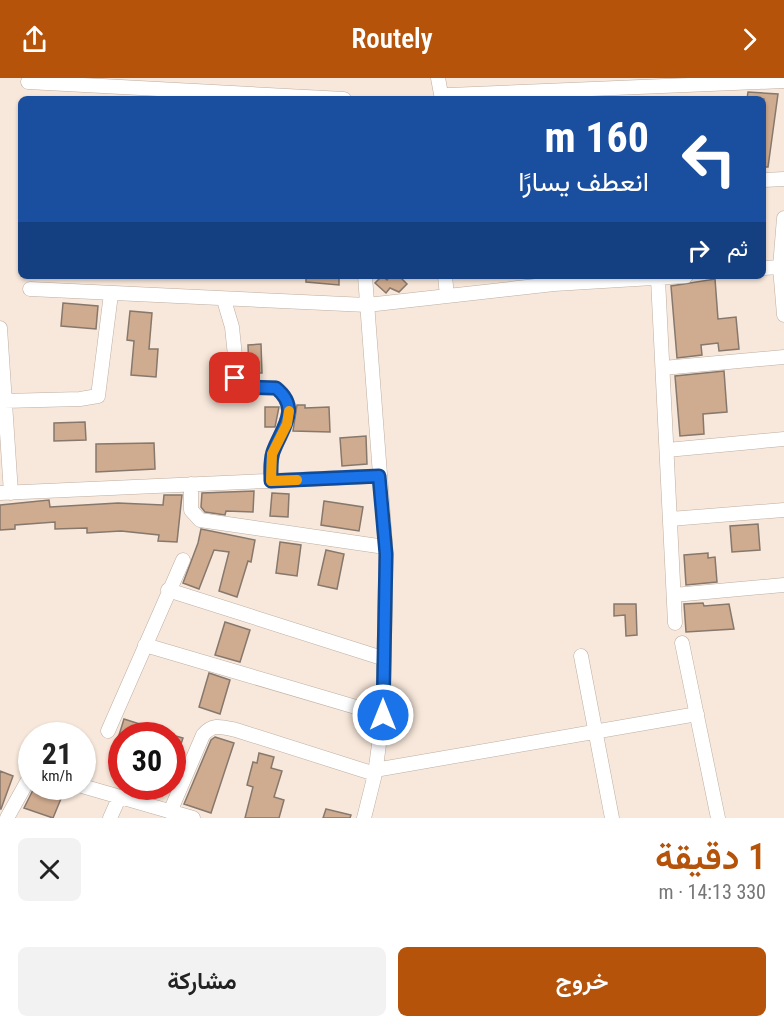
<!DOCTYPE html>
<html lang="ar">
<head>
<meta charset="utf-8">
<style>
	:root { --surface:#fff; --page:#f2f2f2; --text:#222; --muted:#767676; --accent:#b45309 }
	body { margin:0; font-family:"Roboto Condensed",Vazirmatn,sans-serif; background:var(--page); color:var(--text); direction:rtl; height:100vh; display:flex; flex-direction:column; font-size:22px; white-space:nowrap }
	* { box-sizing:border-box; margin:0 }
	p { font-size:20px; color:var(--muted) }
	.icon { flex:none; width:33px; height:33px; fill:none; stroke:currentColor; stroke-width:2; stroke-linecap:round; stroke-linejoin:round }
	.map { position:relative; height:740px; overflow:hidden; direction:ltr }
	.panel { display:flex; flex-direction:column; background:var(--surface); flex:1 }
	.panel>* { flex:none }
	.hud { position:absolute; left:18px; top:18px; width:748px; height:183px; border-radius:9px; box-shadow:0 2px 4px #0004; direction:rtl; background:#1a4fa0; color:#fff; overflow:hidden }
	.speed { position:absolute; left:18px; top:644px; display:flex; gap:12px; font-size:30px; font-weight:700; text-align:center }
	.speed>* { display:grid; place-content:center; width:78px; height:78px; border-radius:50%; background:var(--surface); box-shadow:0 2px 4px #0004; line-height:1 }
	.speed small { font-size:15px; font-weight:400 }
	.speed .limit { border:9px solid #d22; background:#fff; color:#111 }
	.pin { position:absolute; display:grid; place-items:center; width:51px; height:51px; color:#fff; margin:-26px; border-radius:12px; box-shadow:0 3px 9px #0006 }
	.me { position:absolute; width:66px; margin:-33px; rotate:0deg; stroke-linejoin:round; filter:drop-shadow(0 0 4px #0008) }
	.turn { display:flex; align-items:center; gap:21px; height:126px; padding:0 18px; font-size:27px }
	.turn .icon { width:78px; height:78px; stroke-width:2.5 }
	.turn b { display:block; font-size:42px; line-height:51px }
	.then { display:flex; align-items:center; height:57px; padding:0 18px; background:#0003; gap:12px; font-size:22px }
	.round { display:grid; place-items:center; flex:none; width:63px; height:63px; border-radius:9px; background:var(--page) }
	.overview { display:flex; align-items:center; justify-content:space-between; height:102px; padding:0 18px }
	h1 { font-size:36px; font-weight:600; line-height:45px; color:var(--accent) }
	.action { display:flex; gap:12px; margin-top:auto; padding:12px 18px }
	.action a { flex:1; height:69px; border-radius:9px; background:var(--accent); color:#fff; font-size:24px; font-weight:600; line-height:69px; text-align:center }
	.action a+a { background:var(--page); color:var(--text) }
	header { display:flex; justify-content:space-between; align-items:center; height:78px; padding:0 18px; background:var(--accent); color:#fff; font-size:27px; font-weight:600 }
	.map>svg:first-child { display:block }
</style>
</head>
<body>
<header><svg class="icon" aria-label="forward" viewBox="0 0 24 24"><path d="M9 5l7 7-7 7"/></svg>Routely<svg class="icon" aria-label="share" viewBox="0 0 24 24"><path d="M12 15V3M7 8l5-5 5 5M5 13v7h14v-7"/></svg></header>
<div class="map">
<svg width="784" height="740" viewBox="0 0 784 740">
	<rect width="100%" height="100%" fill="#f8e8db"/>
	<path fill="#cfab8f" stroke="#86786d" stroke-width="1.5" d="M 748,14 L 778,16 L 768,89 L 764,89 L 764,21 L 747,21 Z
		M 306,198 L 339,198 L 339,207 L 306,204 Z
		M 382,198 L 387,202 L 390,198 L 399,198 L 407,206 L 399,214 L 390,210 L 386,215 L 375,205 Z
		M 715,201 L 718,241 L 736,239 L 739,271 L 719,273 L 718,265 L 701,267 L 702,277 L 677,280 L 671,208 Z
		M 63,225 L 98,228 L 96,251 L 61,248 Z
		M 130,233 L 152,235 L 149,271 L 158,271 L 156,299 L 131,297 L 134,263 L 127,262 Z
		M 261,266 L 262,295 L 249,295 L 248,267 Z
		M 724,293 L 727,334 L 703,336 L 704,356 L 680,358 L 675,298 Z
		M 297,327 L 305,327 L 305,330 L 329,329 L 330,354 L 293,353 Z
		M 265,329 L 279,329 L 275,349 L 265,349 Z
		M 85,344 L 86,362 L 54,363 L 54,345 Z
		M 366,358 L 367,386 L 342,388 L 340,360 Z
		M 154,365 L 155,391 L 96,394 L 96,366 Z
		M 254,413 L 253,434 L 226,433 L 225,437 L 205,434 L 201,429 L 202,415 Z
		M 272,415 L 289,416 L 288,439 L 270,438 Z
		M 164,417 L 182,417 L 177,464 L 158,463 L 159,457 L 121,453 L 87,455 L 87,450 L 55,451 L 55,444 L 15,447 L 15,451 L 0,452 L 0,427 L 49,422 L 50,429 L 118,425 L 163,427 Z
		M 324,423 L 363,429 L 359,453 L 321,447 Z
		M 758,446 L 760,472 L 732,474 L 730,448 Z
		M 201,451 L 255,462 L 251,484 L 248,483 L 237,519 L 219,513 L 229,474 L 214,472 L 199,511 L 183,505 L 198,465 Z
		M 280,464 L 301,467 L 297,498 L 276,495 Z
		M 326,472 L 344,476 L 337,511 L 318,507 Z
		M 708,475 L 708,480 L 715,479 L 717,504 L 686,507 L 684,477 Z
		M 703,525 L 704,528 L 729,526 L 734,551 L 686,554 L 684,526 Z
		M 614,526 L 636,526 L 637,557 L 626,558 L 625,537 L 614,538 Z
		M 225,544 L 250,552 L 240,584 L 215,577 Z
		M 209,595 L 230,602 L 220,636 L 199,629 Z
		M 124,641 L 168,655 L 167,657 L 119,657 Z
		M 172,657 L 183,660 L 174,687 L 172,687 Z
		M 215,659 L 234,665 L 211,735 L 184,726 L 211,662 Z
		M 259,675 L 274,679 L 271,690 L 282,693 L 274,719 L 284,722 L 279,740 L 245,740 L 253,709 L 247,707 L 253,684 L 257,685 Z
		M 0,693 L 13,698 L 1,731 L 0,731 Z
		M 35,708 L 65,711 L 53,740 L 24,730 Z
		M 137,708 L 161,708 L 158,717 Z
		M 326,731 L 351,737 L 350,740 L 323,740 Z"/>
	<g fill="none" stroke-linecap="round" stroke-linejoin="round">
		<defs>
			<path id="minor" d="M 438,0 L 441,16 L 449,17 L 784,3
				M 28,4 L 344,21
				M 764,102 L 784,101
				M 784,140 L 780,189 L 784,237
				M 764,190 L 780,189
				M 445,198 L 447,218
				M 658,201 L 675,545
				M 30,211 L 367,227 L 554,206 L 686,198
				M 224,222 L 232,249 L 238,307 L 245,310 L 276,310 C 302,331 281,352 273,374 C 270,383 271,394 271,403
				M 0,250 L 11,415
				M 663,290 L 784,279
				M 4,323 L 80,321 L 98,318 L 111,216
				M 667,372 L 784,361
				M 191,406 L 191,432 L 200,442 L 385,469
				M 0,415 L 379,398
				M 670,441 L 784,432
				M 168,512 L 382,580
				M 674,517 L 784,507
				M 682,565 L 718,740
				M 145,567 L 383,637
				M 581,578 L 612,740
				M 108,653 L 183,482
				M 375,692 L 697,636
				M 82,708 L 193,740
				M 170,734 L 203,657 C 213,645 222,649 236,652 L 375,696
				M 7,740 L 32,695
				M 110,740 L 119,720
				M 364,740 L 375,696 L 383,637 L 386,476 L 365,198"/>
		</defs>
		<use href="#minor" stroke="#bdaea2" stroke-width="15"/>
		<use href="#minor" stroke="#fff" stroke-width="14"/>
	</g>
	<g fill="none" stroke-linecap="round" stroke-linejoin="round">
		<defs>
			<path id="route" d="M 235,300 L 242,309 L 276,310 C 302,331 281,351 273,374 C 270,383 271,394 271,403 L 379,398 L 386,476 L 383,637"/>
		</defs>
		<use href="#route" stroke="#114b97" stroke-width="15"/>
		<use href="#route" stroke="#1a73e8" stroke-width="10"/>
		<path stroke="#f59e0b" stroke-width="10" d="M 289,333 L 287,346 L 272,376 L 271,403 L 297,402"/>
	</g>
</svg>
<div class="speed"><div>21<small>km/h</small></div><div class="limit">30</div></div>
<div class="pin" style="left:235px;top:300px;background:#d93025"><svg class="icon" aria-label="arrive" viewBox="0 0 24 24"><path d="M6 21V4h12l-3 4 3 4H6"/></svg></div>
<svg class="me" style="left:383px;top:637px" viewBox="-20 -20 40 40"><circle r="17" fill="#1a73e8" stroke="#fff" stroke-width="3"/><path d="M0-11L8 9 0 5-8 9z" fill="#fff"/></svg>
<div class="hud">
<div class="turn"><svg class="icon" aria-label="left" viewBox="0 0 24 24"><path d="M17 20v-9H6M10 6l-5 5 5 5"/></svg><div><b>160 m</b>انعطف يسارًا</div></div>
<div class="then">ثم<svg class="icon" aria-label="right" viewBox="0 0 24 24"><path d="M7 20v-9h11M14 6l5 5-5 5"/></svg></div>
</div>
</div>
<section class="panel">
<div class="overview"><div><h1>1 دقيقة</h1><p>330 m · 14:13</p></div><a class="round"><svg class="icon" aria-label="close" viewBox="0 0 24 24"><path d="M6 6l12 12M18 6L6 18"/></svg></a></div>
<div class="action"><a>خروج</a><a>مشاركة</a></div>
</section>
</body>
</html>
